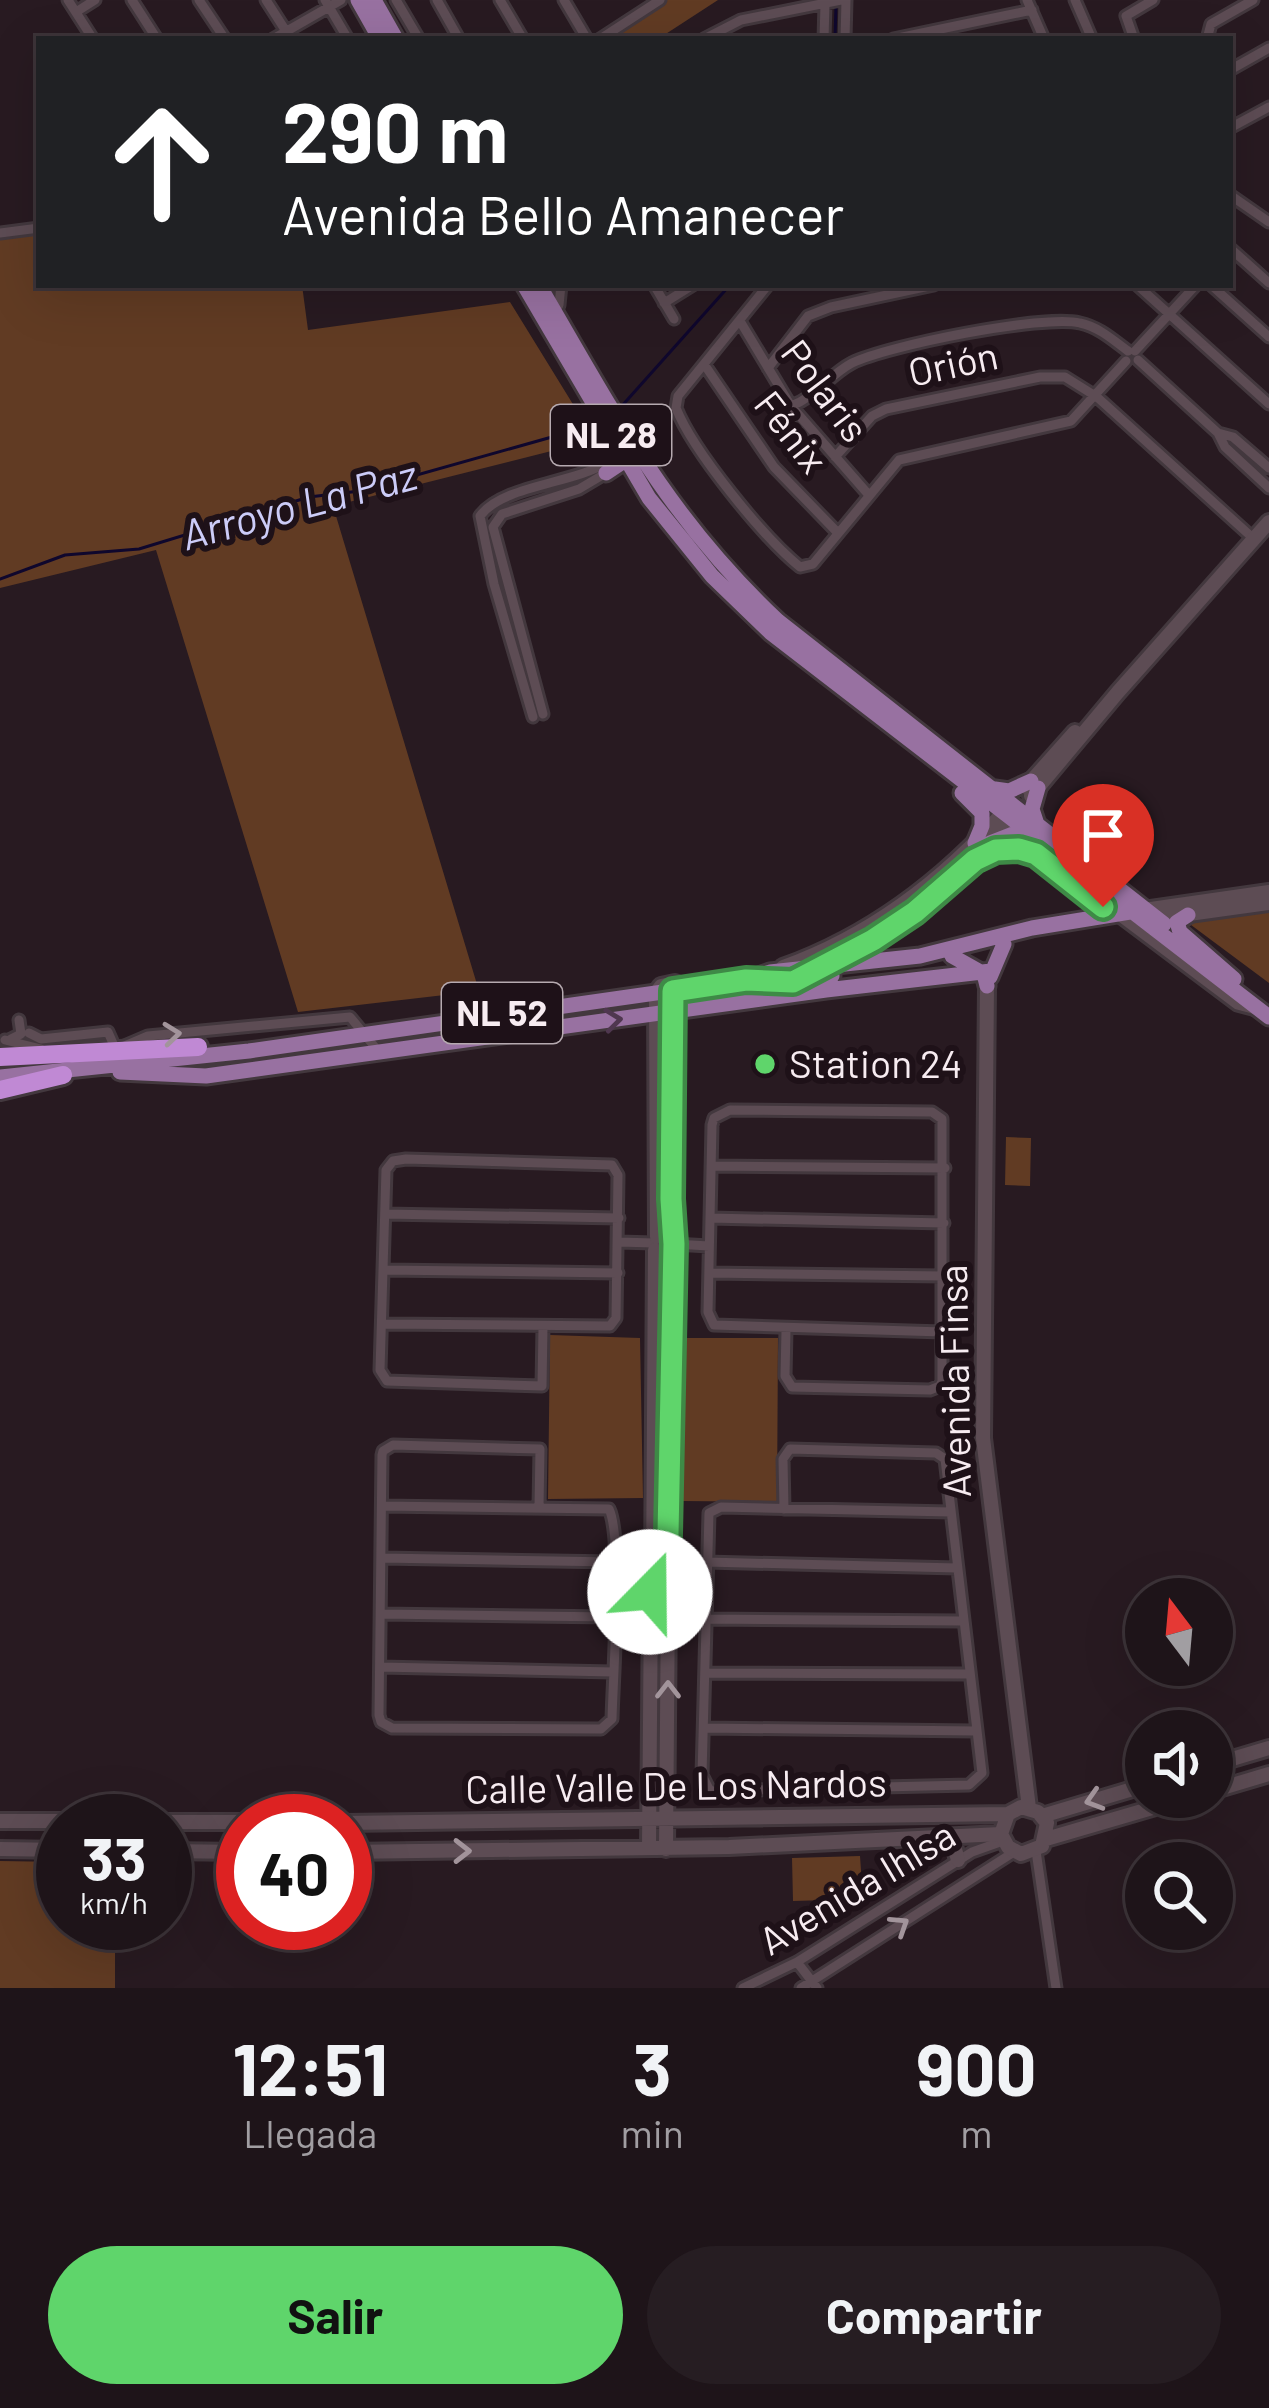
<!DOCTYPE html>
<html lang="es">
<head>
<meta charset="utf-8">
<style>
	:root { --surface:#1e1419; --page:#261d22; --text:#f1f3f6; --muted:#a19ea2; --line:#3c3338; --accent:#5fd56b }
	body { margin:0; font-family:Barlow,sans-serif; background:var(--page); color:var(--text); height:100vh; display:flex; flex-direction:column; font-size:45px; white-space:nowrap }
	* { box-sizing:border-box; margin:0 }
	p { font-size:39px; color:var(--muted) }
	.icon { flex:none; width:66px; height:66px; fill:none; stroke:currentColor; stroke-width:2; stroke-linecap:round; stroke-linejoin:round }
	.map { position:relative; height:1988px; overflow:hidden }
	.drawer { display:flex; flex-direction:column; background:var(--surface); flex:1 }
	.drawer>* { flex:none }
	.banner { position:absolute; left:36px; top:36px; width:1197px; height:252px; border-radius:0px; box-shadow:0 12px 48px #0002,0 0 0 3px var(--line); background:#202124; color:#fff; overflow:hidden }
	.needle { width:78px; rotate:344deg }
	.controls { position:absolute; left:1125px; top:1578px; display:grid; gap:24px }
	.controls a { display:grid; place-items:center; width:108px; height:108px; border-radius:50%; background:var(--surface); box-shadow:0 12px 48px #0002,0 0 0 3px var(--line); font-size:60px }
	.speed { position:absolute; left:36px; top:1794px; display:flex; gap:24px; font-size:60px; font-weight:700; text-align:center }
	.speed>* { display:grid; place-content:center; width:156px; height:156px; border-radius:50%; background:var(--surface); box-shadow:0 12px 48px #0002,0 0 0 3px var(--line); line-height:1 }
	.speed small { font-size:30px; font-weight:400 }
	.speed .limit { border:18px solid #d22; background:#fff; color:#111 }
	.pin { position:absolute; display:grid; place-items:center; width:102px; height:102px; color:#fff; margin:-123px -51px; border-radius:50% 50% 50% 0; rotate:-45deg; box-shadow:0 0 12px #0007 }
	.pin .icon { rotate:45deg }
	.me { position:absolute; width:132px; margin:-66px; rotate:22deg; stroke-linejoin:round; filter:drop-shadow(0 0 9px #0008) }
	.turn { display:flex; align-items:center; gap:42px; height:252px; padding:0 48px; font-size:54px }
	.turn .icon { width:156px; height:156px; stroke-width:2.5 }
	.turn b { display:block; font-size:84px; line-height:102px }
	.eta { display:flex; justify-content:space-evenly; align-items:center; height:204px; text-align:center }
	.eta b { font-size:72px; font-weight:700; line-height:84px }
	.cta { display:flex; gap:24px; margin-top:auto; padding:24px 48px }
	.cta a { flex:1; height:138px; border-radius:72px; background:var(--accent); color:#111; font-size:48px; font-weight:700; line-height:138px; text-align:center }
	.cta a+a { background:var(--page); color:var(--text) }
	.map>svg:first-child { display:block }
</style>
</head>
<body>
<div class="map">
<svg width="1269" height="1988" viewBox="0 0 1269 1988">
	<rect width="100%" height="100%" fill="#281a21"/>
	<path fill="#613b23" d="M 666,0 L 718,0 L 658,39 L 607,39 Z
		M 39,234 L 39,285 L 302,285 L 308,330 L 510,302 L 595,440 L 333,506 L 479,991 L 298,1012 L 156,550 L 0,588 L 0,240 Z
		M 1269,908 L 1269,983 L 1183,919 Z
		M 1006,1137 L 1031,1138 L 1030,1186 L 1005,1185 Z
		M 550,1335 L 640,1338 L 643,1498 L 548,1499 Z
		M 681,1338 L 778,1338 L 777,1502 L 681,1501 Z
		M 860,1856 L 863,1899 L 793,1901 L 792,1858 Z
		M 0,1861 L 63,1862 L 63,1923 L 115,1923 L 115,1988 L 0,1988 Z"/>
	<g fill="none" stroke-linecap="round" stroke-linejoin="round">
		<path stroke="#0f072d" stroke-width="3" d="M 835,39 L 836,5
			M 620,408 L 730,285
			M 0,579 L 65,555 L 139,549 L 309,497 L 360,491 L 598,424"/>
		<defs>
			<path id="street" d="M 68,0 L 93,39
				M 132,0 L 157,39
				M 199,0 L 225,39
				M 266,0 L 291,39
				M 325,0 L 348,39
				M 396,0 L 419,39
				M 437,0 L 459,39
				M 500,0 L 523,39
				M 564,0 L 587,39
				M 1027,0 L 1044,39
				M 1075,0 L 1092,39
				M 76,12 L 95,0
				M 273,39 L 341,0
				M 600,39 L 660,0
				M 704,39 L 741,20 L 841,0
				M 824,39 L 825,4
				M 845,39 L 846,0
				M 893,39 L 1032,10
				M 1134,39 L 1126,16 L 1153,0
				M 1207,39 L 1211,24 L 1253,0
				M 1230,70 L 1269,48
				M 1230,128 L 1269,107
				M 1230,195 L 1269,222
				M 0,233 L 39,228
				M 1230,248 L 1269,283
				M 654,285 L 674,319
				M 768,285 L 678,396 L 676,408 C 693,451 764,538 800,567 L 813,564 L 899,460 L 1071,421 L 1126,361
				M 1137,285 L 1269,404
				M 1211,285 L 1269,337
				M 664,303 L 693,285
				M 550,310 L 559,305 L 561,285
				M 740,321 L 791,406 L 868,494
				M 1135,351 L 1196,285
				M 1138,360 L 1218,433 L 1225,447 L 1269,488
				M 704,364 L 774,467 L 837,532
				M 768,368 L 808,316 L 831,307 L 934,285
				M 791,406 C 816,397 829,375 852,363 C 886,346 1044,314 1080,323 C 1099,327 1113,340 1128,351
				M 1218,433 L 1233,437 L 1269,468
				M 835,457 L 872,416 L 886,409 L 1040,377 L 1065,377 L 1097,397 L 1254,539
				M 543,714 L 493,527 L 502,514 L 579,489 L 606,473
				M 533,717 L 494,584 L 480,516 C 503,485 573,484 608,462
				M 984,855 L 1006,849 L 1036,854 L 1237,1005 L 1256,1010
				M 29,1033 L 41,1039 L 108,1032 L 115,1048 L 120,1048 L 148,1036 L 350,1017 L 379,1052
				M 11,1039 L 21,1034 L 19,1020
				M 5,1040 L 41,1049
				M 711,1166 L 945,1168
				M 385,1214 L 619,1218
				M 710,1218 L 944,1223
				M 619,1242 L 654,1243
				M 674,1244 L 709,1246
				M 384,1270 L 618,1273
				M 709,1273 L 944,1276
				M 383,1324 L 610,1326 L 616,1318 L 618,1175 L 612,1165 L 406,1159 L 393,1161 L 386,1170 L 380,1370 L 387,1381 L 542,1386 L 543,1327
				M 786,1330 L 785,1376 L 792,1387 L 930,1390 L 940,1386 L 942,1381 L 942,1119 L 932,1112 L 730,1110 L 714,1118 L 712,1125 L 708,1312 L 714,1325 L 943,1332
				M 382,1506 L 609,1509 C 623,1538 613,1678 612,1719 L 601,1729 L 392,1728 L 381,1722 L 379,1715 L 382,1455 L 383,1451 L 393,1445 L 540,1449 L 539,1507
				M 784,1509 L 783,1459 L 790,1449 L 936,1453 L 945,1459 L 982,1773 L 969,1785 L 710,1791 L 702,1775 L 709,1513 L 721,1507 L 951,1512
				M 382,1558 L 614,1562
				M 706,1562 L 957,1568
				M 615,1588 L 650,1588
				M 670,1589 L 706,1589
				M 381,1614 L 614,1617
				M 706,1619 L 962,1621
				M 380,1667 L 613,1672
				M 708,1673 L 969,1674
				M 706,1728 L 975,1731
				M 1036,1851 L 1056,1988
				M 797,1962 L 817,1988
				M 743,1988 L 797,1962 L 972,1852 L 1003,1841
				M 801,1988 L 1014,1852"/>
			<path id="secondary" d="M 1026,787 L 1075,732
				M 1031,796 L 1118,692 L 1269,522
				M 1137,911 L 1269,892
				M 1153,919 L 1269,903
				M 824,966 C 899,926 963,879 1017,814
				M 783,967 C 872,935 945,879 1007,808
				M 669,986 L 673,991 L 671,1237
				M 987,986 L 983,1438 L 1029,1808
				M 657,1237 L 656,993 L 661,986 L 675,983
				M 653,1582 L 655,1250
				M 667,1582 L 673,1250
				M 1212,1765 L 1269,1748
				M 1212,1791 L 1269,1774
				M 1042,1816 L 1146,1785
				M 0,1821 L 63,1821
				M 165,1822 L 243,1822
				M 345,1823 L 1008,1814 L 1021,1807 L 1038,1812 L 1047,1823 L 1042,1846 L 1021,1854 L 1008,1847 L 1001,1834 L 1008,1814
				M 945,1837 L 954,1846 L 958,1860
				M 1046,1839 L 1190,1797
				M 649,1848 L 651,1595
				M 0,1849 L 63,1850
				M 666,1849 L 668,1595
				M 165,1851 L 243,1852
				M 345,1852 L 729,1847 L 1001,1834"/>
			<path id="primary" d="M 358,0 L 380,39
				M 374,0 L 396,39
				M 524,285 L 649,498 L 712,576 L 771,633 L 1269,1017
				M 539,285 C 614,413 667,517 778,621 L 1164,924
				M 606,473 L 621,463 L 627,451
				M 995,789 L 1009,791 L 1031,781
				M 962,793 L 982,813 L 982,826 L 975,843
				M 1037,824 L 1032,809 L 1038,788
				M 990,843 L 1013,834 L 1031,835
				M 1188,915 L 1177,922 L 1180,932 L 1234,979
				M 952,956 L 984,974 L 987,986
				M 990,977 L 1004,944
				M 749,981 L 770,984 L 832,976
				M 120,1072 L 206,1076 L 826,990 L 991,971
				M 0,1077 L 249,1051 L 747,980 L 770,972 L 920,956 L 1032,928 L 1130,912"/>
			<path id="highway" d="M 0,1057 L 198,1047
				M 0,1090 L 63,1075"/>
		</defs>
		<use href="#street" stroke="#43383e" stroke-width="15"/>
		<use href="#secondary" stroke="#43383e" stroke-width="20"/>
		<use href="#primary" stroke="#43383e" stroke-width="21"/>
		<use href="#highway" stroke="#43383e" stroke-width="24"/>
		<use href="#street" stroke="#5d4c54" stroke-width="9"/>
		<use href="#secondary" stroke="#5d4c54" stroke-width="14"/>
		<use href="#primary" stroke="#9871a1" stroke-width="15"/>
		<use href="#highway" stroke="#c089d4" stroke-width="18"/>
	</g>
	<defs><path id="oneway-chevron" d="M-2-3.5L2.5 0L-2 3.5" fill="none" stroke-width="1.6" stroke-linecap="round" stroke-linejoin="round" transform="scale(3)"/></defs>
	<use stroke="#4f374f" href="#oneway-chevron" transform="translate(613 1020) rotate(-7)"/>
	<g stroke="#a2949b">
		<use href="#oneway-chevron" transform="translate(172 1034) rotate(-6)"/>
		<use href="#oneway-chevron" transform="translate(668 1690) rotate(-90)"/>
		<use href="#oneway-chevron" transform="translate(1094 1800) rotate(163)"/>
		<use href="#oneway-chevron" transform="translate(462 1851)"/>
		<use href="#oneway-chevron" transform="translate(900 1925) rotate(-33)"/>
	</g>
	<g fill="none" stroke-linecap="round" stroke-linejoin="round">
		<defs>
			<path id="route" d="M 650,1592 L 656,1580 L 667,1582 L 674,1244 L 671,1199 L 673,991 L 746,980 L 793,982 L 873,940 L 915,912 L 975,860 L 996,850 L 1019,849 L 1036,854 L 1103,907"/>
		</defs>
		<use href="#route" stroke="#3e8a46" stroke-width="30"/>
		<use href="#route" stroke="#5fd56b" stroke-width="21"/>
	</g>
	<circle fill="#5fd56b" stroke="#1e1118" stroke-width="4.5" cx="765" cy="1064" r="12"/>
	<g text-anchor="middle" stroke-width="12" stroke-linejoin="round" paint-order="stroke">
		<g fill="#1e1118" stroke="#b6aab0" stroke-width="3">
			<rect x="551" y="405" width="120" height="60" rx="9"/>
			<rect x="442" y="983" width="120" height="60" rx="9"/>
		</g>
		<g font-size="36" font-weight="bold" fill="#f7ecf1">
			<text x="611" y="448">NL 28</text>
			<text x="502" y="1026">NL 52</text>
		</g>
		<g font-size="39" fill="#f7ecf1" stroke="#1e1118">
			<text transform="translate(953 364) rotate(-12)" y="14">Orión</text>
			<text transform="translate(825 391) rotate(53)" y="14">Polaris</text>
			<text transform="translate(791 432) rotate(52)" y="14">Fénix</text>
			<text transform="translate(955 1381) rotate(-91)" y="14">Avenida Finsa</text>
			<text transform="translate(676 1786) rotate(-1)" y="14">Calle Valle De Los Nardos</text>
			<text transform="translate(857 1888) rotate(-31)" y="14">Avenida Ihlsa</text>
		</g>
		<g font-size="39" fill="#f7ecf1" stroke="#1e1118" text-anchor="start">
			<text x="789" y="1078">Station 24</text>
		</g>
		<g font-size="42" font-style="italic" fill="#ccccf8" stroke="#1e1118">
			<text transform="translate(299 505) rotate(-15)" y="15">Arroyo La Paz</text>
		</g>
	</g>
</svg>
<div class="controls">
<a><svg class="needle" viewBox="-14 -14 28 28"><path d="M0-13l5 13h-10z" fill="#e53935"/><path d="M0 13l5-13h-10z" fill="#a19ea2"/></svg></a>
<a><svg class="icon" aria-label="sound" viewBox="0 0 24 24"><path d="M4 9h4l5-4v14l-5-4H4zM17 9q2 3 0 6"/></svg></a>
<a><svg class="icon" aria-label="search" viewBox="0 0 24 24"><circle cx="10" cy="10" r="6"/><path d="M15 15l6 6"/></svg></a>
</div>
<div class="speed"><div>33<small>km/h</small></div><div class="limit">40</div></div>
<div class="pin" style="left:1103px;top:907px;background:#d93025"><svg class="icon" aria-label="arrive" viewBox="0 0 24 24"><path d="M6 21V4h12l-3 4 3 4H6"/></svg></div>
<svg class="me" style="left:650px;top:1592px" viewBox="-20 -20 40 40"><circle r="19" fill="#fff"/><path d="M0-13L10 11 0 6-10 11z" fill="#5fd56b"/></svg>
<div class="banner">
<div class="turn"><svg class="icon" aria-label="ahead" viewBox="0 0 24 24"><path d="M12 20V5M6 11l6-6 6 6"/></svg><div><b>290 m</b>Avenida Bello Amanecer</div></div>
</div>
</div>
<section class="drawer">
<div class="eta">
<div><b>12:51</b><p>Llegada</p></div>
<div><b>3</b><p>min</p></div>
<div><b>900</b><p>m</p></div>
</div>
<div class="cta"><a>Salir</a><a>Compartir</a></div>
</section>
</body>
</html>
